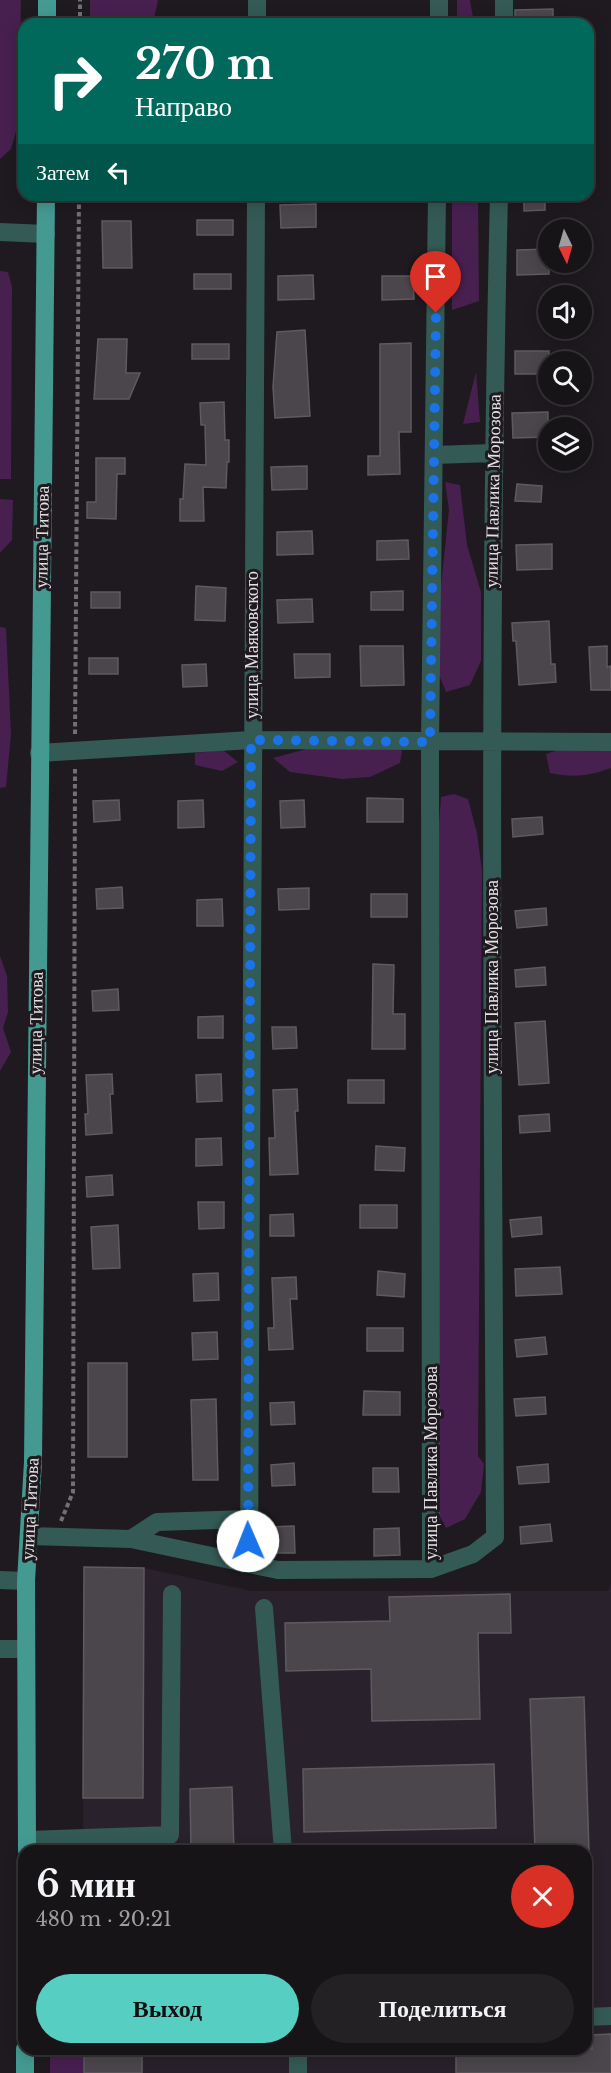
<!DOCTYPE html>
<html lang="ru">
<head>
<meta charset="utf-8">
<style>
	:root { --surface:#161417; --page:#232124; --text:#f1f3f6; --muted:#9e9ea1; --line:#353336; --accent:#57cec2 }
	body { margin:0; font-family:"Libre Baskerville",serif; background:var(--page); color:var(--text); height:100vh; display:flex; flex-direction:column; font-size:22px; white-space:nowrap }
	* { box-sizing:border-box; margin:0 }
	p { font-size:20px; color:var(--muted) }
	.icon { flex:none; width:33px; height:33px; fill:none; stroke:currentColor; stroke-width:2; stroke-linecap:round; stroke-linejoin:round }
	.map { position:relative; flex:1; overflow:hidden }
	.drawer { position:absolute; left:18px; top:1845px; width:574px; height:210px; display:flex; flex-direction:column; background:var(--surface); border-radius:18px; box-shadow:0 3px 15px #0003,0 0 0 2px var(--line) }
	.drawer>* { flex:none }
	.top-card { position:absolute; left:18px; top:18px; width:576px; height:183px; border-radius:18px; box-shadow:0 3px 15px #0003,0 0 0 2px var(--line); background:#00695c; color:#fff; overflow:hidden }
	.needle { width:39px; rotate:175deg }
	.buttons { position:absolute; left:538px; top:219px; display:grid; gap:12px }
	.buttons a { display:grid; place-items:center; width:54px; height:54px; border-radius:50%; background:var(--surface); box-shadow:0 3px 15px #0003,0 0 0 2px var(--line); font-size:30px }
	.pin { position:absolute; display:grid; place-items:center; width:51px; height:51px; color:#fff; margin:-62px -26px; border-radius:50% 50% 50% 0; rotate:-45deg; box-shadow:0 0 6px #0007 }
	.pin .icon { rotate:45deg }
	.me { position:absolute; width:66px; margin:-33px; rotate:359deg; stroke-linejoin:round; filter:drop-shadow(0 0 4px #0008) }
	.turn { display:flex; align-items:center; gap:21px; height:126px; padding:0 18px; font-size:27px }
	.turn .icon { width:78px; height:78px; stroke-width:2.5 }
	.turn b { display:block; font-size:42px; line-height:51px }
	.then { display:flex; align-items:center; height:57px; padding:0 18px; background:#0003; gap:12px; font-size:22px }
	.round { display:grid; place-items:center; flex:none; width:63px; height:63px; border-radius:32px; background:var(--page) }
	.head { display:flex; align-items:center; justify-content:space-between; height:102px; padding:0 18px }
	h1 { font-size:36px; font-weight:600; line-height:45px }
	.primary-button { display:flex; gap:12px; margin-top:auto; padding:12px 18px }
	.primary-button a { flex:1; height:69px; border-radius:36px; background:var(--accent); color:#111; font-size:24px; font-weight:600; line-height:69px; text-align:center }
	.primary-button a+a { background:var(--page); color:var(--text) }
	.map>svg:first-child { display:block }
</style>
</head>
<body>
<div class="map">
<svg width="611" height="2073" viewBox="0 0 611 2073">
	<rect width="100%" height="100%" fill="#1e1a1f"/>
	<path fill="#29212b" d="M 84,1567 L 144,1568 L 252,1591 L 608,1591 L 611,1583 L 611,2073 L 84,2073 L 83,2049 L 586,2049 L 586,1851 L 83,1851 Z"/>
	<path fill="#47204f" d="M 0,0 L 21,0 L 19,121 L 11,149 L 0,159 Z
		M 90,0 L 158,0 L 153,24 L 90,24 Z
		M 457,0 L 470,0 L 474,24 L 457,24 Z
		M 452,195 L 478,195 L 479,301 L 452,310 Z
		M 0,271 L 8,272 L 12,287 L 11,479 L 0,479 Z
		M 476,372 L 480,422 L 463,424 Z
		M 445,482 L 460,485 L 467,545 L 481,592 L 481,661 L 470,685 L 446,692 L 439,675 L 436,632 L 449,510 Z
		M 0,499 L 13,500 L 12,540 L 0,553 Z
		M 0,627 L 6,628 L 11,734 L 6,787 L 0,788 Z
		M 343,739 L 386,739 L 402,751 L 400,763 L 370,777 L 342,779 L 290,772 L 273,758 Z
		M 573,745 L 611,749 L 611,768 C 589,776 573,778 550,773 L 546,754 Z
		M 223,750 L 238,762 L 222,771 L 195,765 L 195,753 Z
		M 454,794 L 468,799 L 477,833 L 482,871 L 478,1456 L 484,1464 L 481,1492 L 465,1519 L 446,1528 L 436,1509 L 437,851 L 441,797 Z
		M 0,956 L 7,976 L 8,1012 L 3,1028 L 11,1052 L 0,1071 Z
		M 50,2049 L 83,2049 L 84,2073 L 50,2073 Z"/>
	<path fill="#4b464b" stroke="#5f5a60" stroke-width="1.5" d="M 553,9 L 553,24 L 515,24 L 515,10 Z
		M 524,195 L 545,195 L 545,210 L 524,211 Z
		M 316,204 L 316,227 L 281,228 L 280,205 Z
		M 197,220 L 233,220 L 233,235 L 197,235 Z
		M 102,221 L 131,221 L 132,268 L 103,268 Z
		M 549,249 L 549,274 L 517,275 L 517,250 Z
		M 194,274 L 231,274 L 231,289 L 194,289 Z
		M 313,275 L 314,299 L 278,300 L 278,276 Z
		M 382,276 L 413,276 L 414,299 L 382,300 Z
		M 305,330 L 310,416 L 275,418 L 273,387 L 277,332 Z
		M 98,339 L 127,339 L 126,373 L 140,373 L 129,399 L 94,399 Z
		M 411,343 L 411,432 L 399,432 L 400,474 L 368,475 L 368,456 L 380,456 L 380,344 Z
		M 192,344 L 229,344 L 229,359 L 192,359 Z
		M 515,351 L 549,351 L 549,374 L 515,374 Z
		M 224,402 L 225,440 L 229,440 L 229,462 L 227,462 L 226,488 L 203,487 L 204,521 L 180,521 L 180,499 L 183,499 L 185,464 L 206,465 L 205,425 L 201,425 L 200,403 Z
		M 548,412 L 548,437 L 513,438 L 512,413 Z
		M 96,458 L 125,458 L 125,474 L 117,474 L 116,519 L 87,518 L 87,502 L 96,502 Z
		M 307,466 L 307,489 L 272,490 L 271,467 Z
		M 517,484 L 542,486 L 541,502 L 515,501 Z
		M 312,531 L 313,554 L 277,555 L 277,532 Z
		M 408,540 L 409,559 L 377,560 L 377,541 Z
		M 552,544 L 552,569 L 517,570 L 516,545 Z
		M 196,586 L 226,588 L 225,621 L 195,620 Z
		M 403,591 L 403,610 L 371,610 L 371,592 Z
		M 91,592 L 120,592 L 120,608 L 91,608 Z
		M 312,599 L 313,622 L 278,623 L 277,600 Z
		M 549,621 L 551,664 L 555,664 L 556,682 L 519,685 L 516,641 L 513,641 L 512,623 Z
		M 360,646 L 403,646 L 404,685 L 361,686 Z
		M 607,646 L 607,667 L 611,666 L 611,690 L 591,690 L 589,647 Z
		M 294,654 L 330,654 L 330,677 L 295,678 Z
		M 89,658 L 118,658 L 118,674 L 89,674 Z
		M 206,664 L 207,686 L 183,687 L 182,665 Z
		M 367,798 L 403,799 L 403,822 L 367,822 Z
		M 119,800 L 120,820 L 94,822 L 93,801 Z
		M 203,800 L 204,827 L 178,828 L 178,801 Z
		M 304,800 L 305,827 L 281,828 L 280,801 Z
		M 542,817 L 543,834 L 513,837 L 512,819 Z
		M 122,887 L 123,908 L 97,909 L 96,889 Z
		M 309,888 L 309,909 L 279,910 L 278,889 Z
		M 371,894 L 407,894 L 407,917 L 371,917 Z
		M 222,899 L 223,926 L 197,926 L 197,900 Z
		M 546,908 L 547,925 L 517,928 L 515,911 Z
		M 373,964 L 394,965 L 393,1014 L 405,1014 L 405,1049 L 372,1049 Z
		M 545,967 L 546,985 L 516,987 L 515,970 Z
		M 118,989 L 119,1010 L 93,1011 L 92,991 Z
		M 223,1016 L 223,1038 L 198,1038 L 198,1017 Z
		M 545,1021 L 549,1083 L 519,1085 L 515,1023 Z
		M 272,1027 L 296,1027 L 297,1048 L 273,1049 Z
		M 112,1074 L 113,1094 L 110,1094 L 112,1133 L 86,1135 L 85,1114 L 88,1114 L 86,1075 Z
		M 221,1074 L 222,1101 L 197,1102 L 196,1075 Z
		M 348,1080 L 384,1080 L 384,1103 L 348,1103 Z
		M 297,1089 L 298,1111 L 295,1111 L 298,1174 L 270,1175 L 269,1138 L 275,1138 L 273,1090 Z
		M 549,1114 L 550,1131 L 520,1133 L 519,1116 Z
		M 221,1138 L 222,1165 L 196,1166 L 196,1139 Z
		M 376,1146 L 405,1148 L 404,1171 L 375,1170 Z
		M 112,1175 L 113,1195 L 87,1197 L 86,1177 Z
		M 198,1202 L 224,1202 L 224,1228 L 199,1229 Z
		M 360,1205 L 397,1205 L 397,1228 L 360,1228 Z
		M 293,1214 L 294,1236 L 270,1236 L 270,1215 Z
		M 541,1217 L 542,1234 L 512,1237 L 510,1220 Z
		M 118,1225 L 120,1268 L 93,1269 L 91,1227 Z
		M 560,1267 L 562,1294 L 516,1296 L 515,1269 Z
		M 378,1271 L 405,1274 L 404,1297 L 377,1295 Z
		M 218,1273 L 219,1300 L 194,1301 L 193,1274 Z
		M 296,1277 L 297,1299 L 290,1299 L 293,1349 L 269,1350 L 268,1328 L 274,1328 L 272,1278 Z
		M 367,1328 L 403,1328 L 403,1351 L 367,1351 Z
		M 217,1332 L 218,1359 L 193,1360 L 192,1333 Z
		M 545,1337 L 547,1354 L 517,1357 L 515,1340 Z
		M 88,1363 L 127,1363 L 127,1457 L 88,1457 Z
		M 364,1391 L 400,1392 L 400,1415 L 363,1415 Z
		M 545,1397 L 546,1414 L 516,1416 L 514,1399 Z
		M 216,1399 L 218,1480 L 193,1480 L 191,1400 Z
		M 294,1402 L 295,1424 L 271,1425 L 270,1403 Z
		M 294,1463 L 295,1485 L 272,1486 L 271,1465 Z
		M 548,1464 L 549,1482 L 519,1484 L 517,1467 Z
		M 373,1468 L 398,1468 L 399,1492 L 373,1492 Z
		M 550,1524 L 552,1541 L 521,1544 L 520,1527 Z
		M 294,1526 L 295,1553 L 270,1553 L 269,1527 Z
		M 399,1528 L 400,1555 L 374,1556 L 374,1529 Z
		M 84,1567 L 144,1568 L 143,1798 L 83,1798 Z
		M 510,1594 L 511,1633 L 478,1633 L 480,1719 L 372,1721 L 371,1669 L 286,1671 L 285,1623 L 390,1621 L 389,1597 Z
		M 584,1697 L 589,1851 L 535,1851 L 530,1699 Z
		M 494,1764 L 496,1828 L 304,1832 L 303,1769 Z
		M 232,1787 L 234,1851 L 191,1851 L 190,1789 Z
		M 611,2034 L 611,2073 L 456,2073 L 456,2049 L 592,2049 L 591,2035 Z
		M 84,2049 L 142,2049 L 142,2073 L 84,2073 Z"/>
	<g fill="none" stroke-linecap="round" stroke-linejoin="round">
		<path stroke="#736f74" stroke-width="4" stroke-dasharray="4.5 3" stroke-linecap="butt" d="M 80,24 L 80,0
			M 75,734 L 79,195
			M 61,1521 L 73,1492 L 75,769"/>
		<path stroke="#345a56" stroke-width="18" d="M 257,24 L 257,0
			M 439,24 L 439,0
			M 504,24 L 504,0
			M 0,232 L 46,234
			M 434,455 L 493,453
			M 39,753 L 251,740 L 611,742
			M 30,1536 L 131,1539 L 278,1570 L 431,1569 L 473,1554 L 495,1537 C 493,1090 488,642 499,195
			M 131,1539 L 157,1522 L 247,1519
			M 249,1563 L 256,195
			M 431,1569 L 430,742 L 437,195
			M 0,1580 L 26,1581
			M 264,1608 L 283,1851
			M 0,1649 L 26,1649
			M 28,1840 L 170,1835 L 172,1594
			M 586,2017 L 611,2016
			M 298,2049 L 298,2073"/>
		<path stroke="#449a91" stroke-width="18" d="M 47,24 L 47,0
			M 27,1851 L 26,1581 L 33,1462 L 46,195
			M 25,2073 L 25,2049"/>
	</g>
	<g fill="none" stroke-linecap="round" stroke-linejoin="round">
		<path stroke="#1a73e8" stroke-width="10" stroke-dasharray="0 18" d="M 248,1541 L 251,740 L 430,742 L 436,313"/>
	</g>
	<g text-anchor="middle" stroke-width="6" stroke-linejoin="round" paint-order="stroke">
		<g font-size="18" fill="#e3e0e3" stroke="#1e1a1f">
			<text transform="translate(493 491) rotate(-89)" y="6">улица Павлика Морозова</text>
			<text transform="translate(42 537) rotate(-89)" y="6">улица Титова</text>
			<text transform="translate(252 645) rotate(-90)" y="6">улица Маяковского</text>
			<text transform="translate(492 977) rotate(-90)" y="6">улица Павлика Морозова</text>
			<text transform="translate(36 1023) rotate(-89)" y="6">улица Титова</text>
			<text transform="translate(431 1463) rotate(-90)" y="6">улица Павлика Морозова</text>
			<text transform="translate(30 1509) rotate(-87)" y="6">улица Титова</text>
		</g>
	</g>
</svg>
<div class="buttons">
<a><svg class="needle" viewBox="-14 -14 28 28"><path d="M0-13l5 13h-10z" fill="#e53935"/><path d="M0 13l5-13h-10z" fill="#9e9ea1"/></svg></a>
<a><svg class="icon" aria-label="sound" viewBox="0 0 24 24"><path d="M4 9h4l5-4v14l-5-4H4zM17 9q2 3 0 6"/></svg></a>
<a><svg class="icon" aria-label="search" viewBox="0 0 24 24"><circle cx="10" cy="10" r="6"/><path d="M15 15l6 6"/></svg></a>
<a><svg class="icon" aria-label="layers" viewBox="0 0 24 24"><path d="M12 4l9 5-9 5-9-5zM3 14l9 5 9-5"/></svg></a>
</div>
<div class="pin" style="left:436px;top:313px;background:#d93025"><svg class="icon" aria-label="arrive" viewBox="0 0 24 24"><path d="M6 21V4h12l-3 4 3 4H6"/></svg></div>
<svg class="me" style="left:248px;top:1541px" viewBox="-20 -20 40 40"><circle r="19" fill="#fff"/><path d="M0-13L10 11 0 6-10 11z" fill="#1a73e8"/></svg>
<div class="top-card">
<div class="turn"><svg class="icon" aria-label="right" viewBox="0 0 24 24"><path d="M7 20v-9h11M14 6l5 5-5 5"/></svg><div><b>270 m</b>Направо</div></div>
<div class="then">Затем<svg class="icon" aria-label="left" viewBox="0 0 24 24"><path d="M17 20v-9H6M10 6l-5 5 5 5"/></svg></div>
</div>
<section class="drawer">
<div class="head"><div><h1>6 мин</h1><p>480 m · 20:21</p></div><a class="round" style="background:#d93025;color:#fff"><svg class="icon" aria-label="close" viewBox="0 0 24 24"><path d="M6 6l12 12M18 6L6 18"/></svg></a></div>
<div class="primary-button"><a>Выход</a><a>Поделиться</a></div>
</section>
</div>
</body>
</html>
